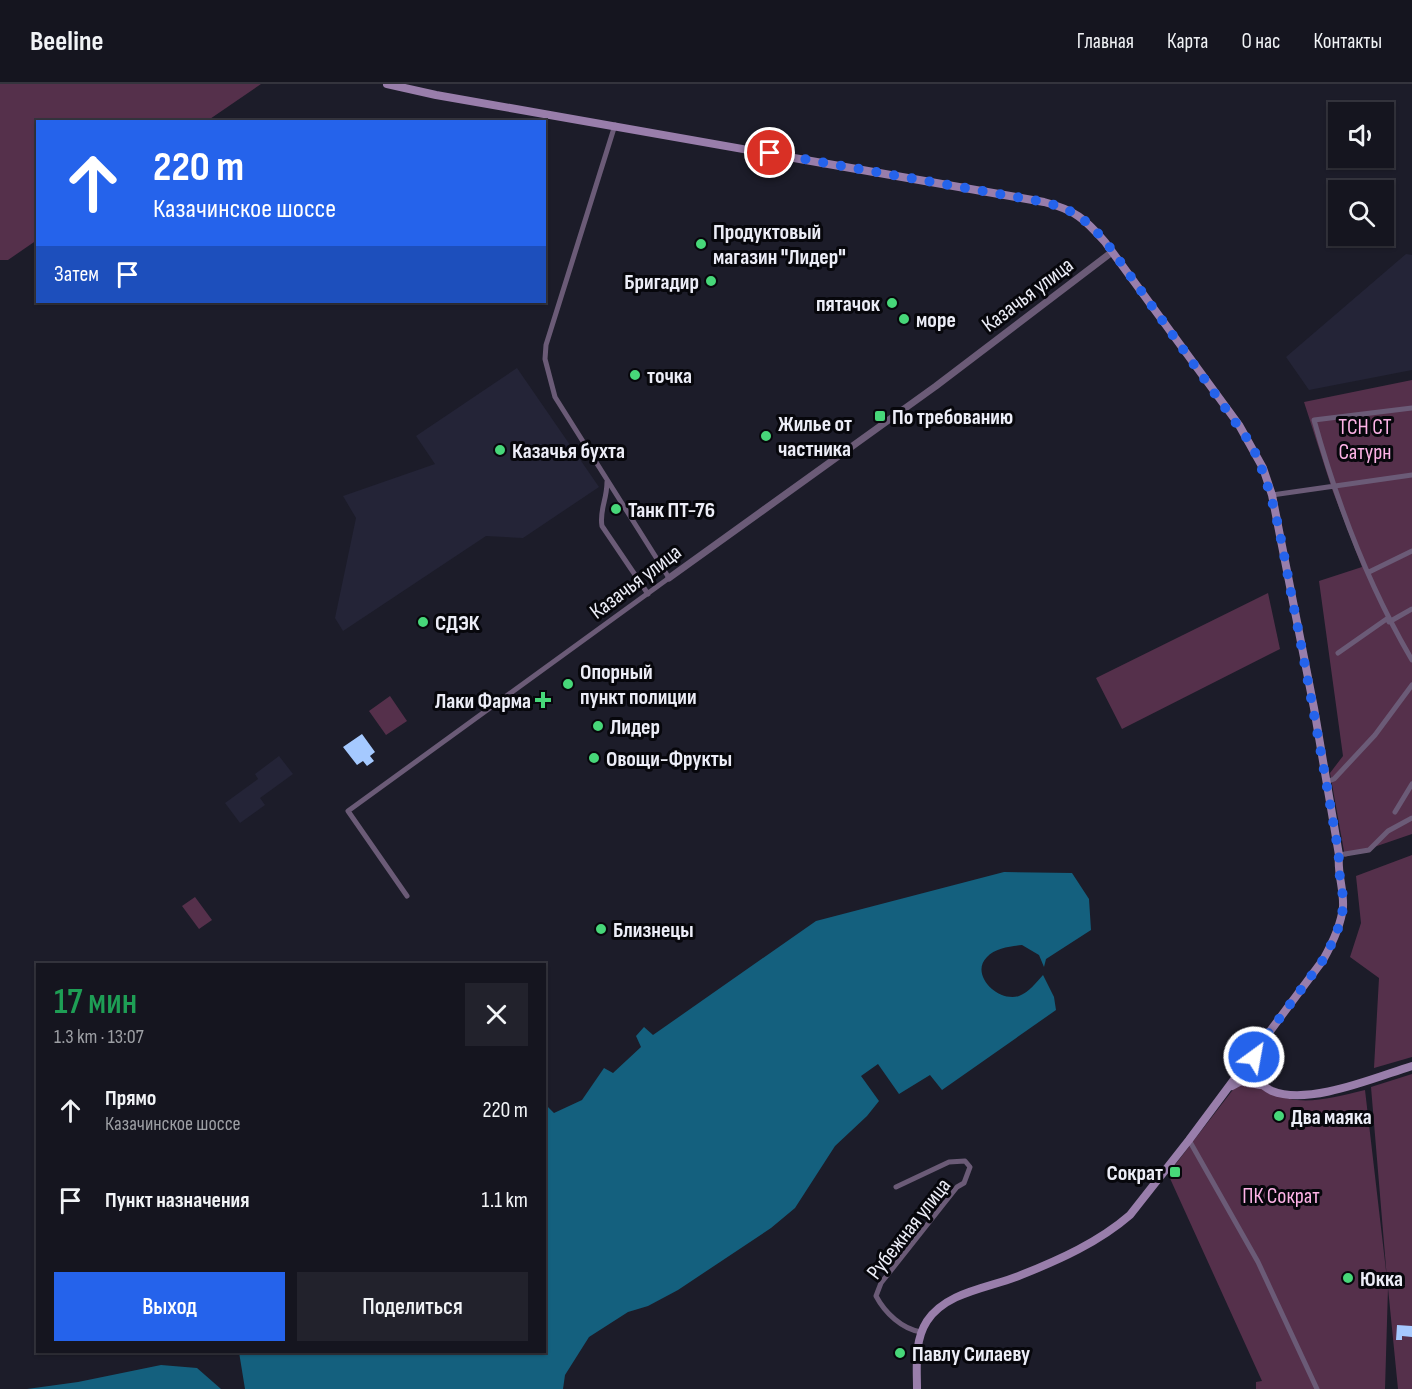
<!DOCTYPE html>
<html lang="ru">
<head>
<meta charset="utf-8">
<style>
	:root { --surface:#15151f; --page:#22222c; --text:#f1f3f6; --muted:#9d9fa4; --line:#34343d; --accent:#2563eb }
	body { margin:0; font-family:"Sofia Sans Condensed",sans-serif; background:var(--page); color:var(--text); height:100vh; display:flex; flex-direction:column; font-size:22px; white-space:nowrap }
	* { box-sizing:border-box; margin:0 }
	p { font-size:20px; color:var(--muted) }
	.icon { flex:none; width:33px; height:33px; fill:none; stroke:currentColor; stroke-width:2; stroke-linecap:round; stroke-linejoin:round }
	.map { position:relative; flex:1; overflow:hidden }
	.details { position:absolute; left:36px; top:879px; width:510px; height:390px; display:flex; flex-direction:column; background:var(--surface); border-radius:0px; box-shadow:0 2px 4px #0004,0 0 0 2px var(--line) }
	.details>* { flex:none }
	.banner { position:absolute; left:36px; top:36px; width:510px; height:183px; border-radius:0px; box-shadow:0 2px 4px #0004,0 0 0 2px var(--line); background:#2563eb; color:#fff; overflow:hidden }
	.buttons { position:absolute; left:1328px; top:18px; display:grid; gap:12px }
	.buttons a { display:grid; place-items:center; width:66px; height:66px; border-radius:0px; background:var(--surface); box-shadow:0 2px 4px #0004,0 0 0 2px var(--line); font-size:30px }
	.pin { position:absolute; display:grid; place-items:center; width:51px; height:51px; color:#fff; margin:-26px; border:3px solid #fff; border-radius:50%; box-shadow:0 2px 6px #0007 }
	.me { position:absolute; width:66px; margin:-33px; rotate:32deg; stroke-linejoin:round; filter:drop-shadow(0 0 4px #0008) }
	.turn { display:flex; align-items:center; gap:21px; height:126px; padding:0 18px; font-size:27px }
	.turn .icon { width:78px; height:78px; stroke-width:2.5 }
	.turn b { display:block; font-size:42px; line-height:51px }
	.then { display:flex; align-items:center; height:57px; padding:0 18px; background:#0003; gap:12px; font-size:22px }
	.round { display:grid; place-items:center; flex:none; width:63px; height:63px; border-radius:0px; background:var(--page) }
	.overview { display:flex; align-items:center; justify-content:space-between; height:102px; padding:0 18px }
	h1 { font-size:36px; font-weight:600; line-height:45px; color:#1e9e55 }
	.cta { display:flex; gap:12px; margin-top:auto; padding:12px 18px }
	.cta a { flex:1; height:69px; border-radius:0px; background:var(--accent); color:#fff; font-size:24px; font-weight:600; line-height:69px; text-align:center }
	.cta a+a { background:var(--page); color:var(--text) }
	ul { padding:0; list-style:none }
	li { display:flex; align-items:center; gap:18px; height:90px; padding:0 18px }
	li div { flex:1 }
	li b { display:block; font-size:22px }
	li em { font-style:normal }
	header { display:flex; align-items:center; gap:36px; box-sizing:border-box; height:84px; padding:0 30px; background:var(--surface); border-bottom:2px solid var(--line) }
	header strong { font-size:28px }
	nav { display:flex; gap:33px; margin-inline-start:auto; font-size:21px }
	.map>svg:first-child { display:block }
</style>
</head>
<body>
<header>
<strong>Beeline</strong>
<nav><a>Главная</a><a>Карта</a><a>О нас</a><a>Контакты</a></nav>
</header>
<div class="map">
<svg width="1412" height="1305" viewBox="0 0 1412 1305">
	<rect width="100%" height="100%" fill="#1c1c29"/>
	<path fill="#242437" d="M 1406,170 L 1412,171 L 1412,286 L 1309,306 L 1286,273 Z
		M 517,284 L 599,403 L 523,454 L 486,452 L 343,547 L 335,534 L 356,434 L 343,412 L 435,380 L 416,352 Z
		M 279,672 L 293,690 L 260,714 L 265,721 L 240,739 L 225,719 L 258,695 L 255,690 Z"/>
	<path fill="#55304b" d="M 0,0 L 261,0 L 207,37 L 38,38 L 37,156 L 8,176 L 0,176 Z
		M 1412,296 L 1412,750 L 1345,773 L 1330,689 L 1343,672 L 1319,497 L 1362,483 L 1332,405 L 1304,318 Z
		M 1268,509 L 1280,565 L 1122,645 L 1096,594 Z
		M 390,612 L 407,637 L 386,651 L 369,627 Z
		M 1412,771 L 1412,973 L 1374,984 L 1379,894 L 1350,873 L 1361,839 L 1356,792 Z
		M 195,813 L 212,836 L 199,845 L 182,822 Z
		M 1245,990 C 1285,1027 1316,1018 1365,1006 L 1387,1195 L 1371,1003 L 1412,990 L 1412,1305 L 1398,1305 L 1388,1204 L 1385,1305 L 1256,1305 L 1256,1298 L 1262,1297 L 1168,1090 Z"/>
	<path fill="#14607e" d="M 1004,788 L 1072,789 L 1089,815 L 1091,846 L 1046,875 L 1044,883 L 1039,871 L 1022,861 C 1011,862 995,864 987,873 C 969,891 999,919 1019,912 C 1029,908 1036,899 1043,891 L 1054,913 L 1056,926 L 942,1006 L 930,991 L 899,1010 L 878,980 L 861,992 L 879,1017 L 867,1032 L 835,1062 L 795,1124 L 771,1144 L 678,1206 L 648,1222 L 628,1228 L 589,1253 L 565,1291 L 563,1305 L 245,1305 L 239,1268 L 544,1268 L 545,1023 L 547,1022 L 554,1029 L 582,1016 L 604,984 L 613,989 L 641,963 L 636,952 L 644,943 L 653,951 L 816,837 Z
		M 161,1281 L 197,1284 L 221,1305 L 27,1305 L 78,1298 Z"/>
	<path fill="#a5c9ff" d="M 362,650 L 375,668 L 370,672 L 374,677 L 367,682 L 363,677 L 357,681 L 343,663 Z
		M 1397,1241 L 1412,1242 L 1412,1253 L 1402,1252 L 1402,1256 L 1396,1256 Z"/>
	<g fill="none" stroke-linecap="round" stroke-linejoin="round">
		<path stroke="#6b5b77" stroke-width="5" d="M 1412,324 L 1314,336 C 1337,419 1368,501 1412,576
			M 607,398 C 607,416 599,427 602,442 L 648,510
			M 1272,411 L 1412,391
			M 1369,488 L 1412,467
			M 1389,538 L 1412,525
			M 1338,569 L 1388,534
			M 1326,698 L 1334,695 L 1375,651 L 1412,601
			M 1395,728 L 1412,700
			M 1339,771 L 1369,766 L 1388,747 L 1412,734
			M 407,812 L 348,727 L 669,494 L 555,313 L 545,275 L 546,261 L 615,41
			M 1189,1056 L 1258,1178 L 1317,1305
			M 896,1103 L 949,1078 L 965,1077 L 970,1083 L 964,1099 L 957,1103 L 881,1199 L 876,1212 C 885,1229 902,1245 921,1248"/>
		<path stroke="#6b5b77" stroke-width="7" d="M 669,494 L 936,302 L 1112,168"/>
		<path stroke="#997eab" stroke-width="8" d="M 387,0 L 436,11 L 1044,118 C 1075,126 1085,135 1105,158 L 1239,341 L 1263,384 L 1272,411 L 1314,624 L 1339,771 C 1337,789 1344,805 1343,823 C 1341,842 1332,860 1323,876 L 1189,1056 L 1130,1131 C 1099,1158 1059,1176 1021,1191 C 990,1204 947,1207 927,1237 C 914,1257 917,1283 917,1305
			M 1255,969 L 1254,986 L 1259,995
			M 1243,984 C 1252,992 1261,1002 1272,1007 C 1309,1022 1376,993 1412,982
			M 1232,1002 L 1241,997 L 1260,1001"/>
	</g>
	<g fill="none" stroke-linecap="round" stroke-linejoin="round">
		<path stroke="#2563eb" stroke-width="10" stroke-dasharray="0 18" d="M 770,69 L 1044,118 C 1075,126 1085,135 1106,158 L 1251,360 C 1275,409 1282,462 1292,514 C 1309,600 1324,686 1339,771 C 1337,789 1344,805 1343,823 C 1341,842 1332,860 1323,876 L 1256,966 L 1254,973"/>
	</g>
	<g fill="#47d779" stroke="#07070c" stroke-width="2">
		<circle cx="701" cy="160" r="6"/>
		<circle cx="711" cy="197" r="6"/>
		<circle cx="892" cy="219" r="6"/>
		<circle cx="904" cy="235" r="6"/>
		<circle cx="635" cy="291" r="6"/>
		<rect x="874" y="326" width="12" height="12" rx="3"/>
		<circle cx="766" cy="352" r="6"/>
		<circle cx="500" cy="366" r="6"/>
		<circle cx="616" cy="425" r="6"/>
		<circle cx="423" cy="538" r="6"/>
		<circle cx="568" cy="600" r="6"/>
		<path d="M540 607h6v6h6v6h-6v6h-6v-6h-6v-6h6z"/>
		<circle cx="598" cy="642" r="6"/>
		<circle cx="594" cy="674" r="6"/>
		<circle cx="601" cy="845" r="6"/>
		<circle cx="1279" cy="1032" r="6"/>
		<rect x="1169" y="1082" width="12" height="12" rx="3"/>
		<circle cx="1348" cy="1194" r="6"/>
		<circle cx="900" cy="1269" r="6"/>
	</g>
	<g text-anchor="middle" stroke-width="6" stroke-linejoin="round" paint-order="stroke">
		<g font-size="22" font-weight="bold" fill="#ecedf7" stroke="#07070c" text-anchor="start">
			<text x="713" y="155">Продуктовый<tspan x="713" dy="25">магазин "Лидер"</tspan></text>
			<text x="699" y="205" text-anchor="end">Бригадир</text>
			<text x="880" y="227" text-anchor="end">пятачок</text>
			<text x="916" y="243">море</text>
			<text x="647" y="299">точка</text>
			<text x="892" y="340">По требованию</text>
			<text x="778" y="347">Жилье от<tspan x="778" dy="25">частника</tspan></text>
			<text x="512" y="374">Казачья бухта</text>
			<text x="628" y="433">Танк ПТ-76</text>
			<text x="435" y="546">СДЭК</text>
			<text x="580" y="595">Опорный<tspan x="580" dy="25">пункт полиции</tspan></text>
			<text x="531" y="624" text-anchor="end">Лаки Фарма</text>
			<text x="610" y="650">Лидер</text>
			<text x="606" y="682">Овощи-Фрукты</text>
			<text x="613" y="853">Близнецы</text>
			<text x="1291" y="1040">Два маяка</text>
			<text x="1163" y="1096" text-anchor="end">Сократ</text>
			<text x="1360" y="1202">Юкка</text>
			<text x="912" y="1277">Павлу Силаеву</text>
		</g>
		<g font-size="22" fill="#ecedf7" stroke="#07070c">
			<text transform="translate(1027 210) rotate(-37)" y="8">Казачья улица</text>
			<text transform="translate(635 497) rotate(-37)" y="8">Казачья улица</text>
			<text transform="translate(908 1144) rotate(-52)" y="8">Рубежная улица</text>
		</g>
		<g font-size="22" fill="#feb3e7" stroke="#07070c">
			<text x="1365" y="350">ТСН СТ<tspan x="1365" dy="25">Сатурн</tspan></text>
			<text x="1281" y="1119">ПК Сократ</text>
		</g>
	</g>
</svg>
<div class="buttons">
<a><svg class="icon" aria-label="sound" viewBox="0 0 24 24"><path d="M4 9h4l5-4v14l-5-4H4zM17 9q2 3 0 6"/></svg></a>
<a><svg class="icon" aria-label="search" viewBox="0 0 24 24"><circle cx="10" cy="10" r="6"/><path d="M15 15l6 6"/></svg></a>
</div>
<div class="pin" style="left:770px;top:69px;background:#d93025"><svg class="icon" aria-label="arrive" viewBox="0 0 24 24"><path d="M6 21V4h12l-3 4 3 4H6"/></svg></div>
<svg class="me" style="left:1254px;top:973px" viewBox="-20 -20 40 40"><circle r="17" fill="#2563eb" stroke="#fff" stroke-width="3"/><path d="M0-11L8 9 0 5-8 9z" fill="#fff"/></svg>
<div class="banner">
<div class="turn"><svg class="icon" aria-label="ahead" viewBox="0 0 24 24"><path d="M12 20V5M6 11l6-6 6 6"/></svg><div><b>220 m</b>Казачинское шоссе</div></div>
<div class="then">Затем<svg class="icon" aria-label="arrive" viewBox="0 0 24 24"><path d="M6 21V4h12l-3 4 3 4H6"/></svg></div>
</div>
<section class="details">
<div class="overview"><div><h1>17 мин</h1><p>1.3 km · 13:07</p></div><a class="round"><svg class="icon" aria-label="close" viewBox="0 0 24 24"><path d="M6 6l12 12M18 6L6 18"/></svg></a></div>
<ul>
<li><svg class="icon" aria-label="ahead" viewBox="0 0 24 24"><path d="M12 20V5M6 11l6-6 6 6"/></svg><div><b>Прямо</b><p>Казачинское шоссе</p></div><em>220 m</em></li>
<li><svg class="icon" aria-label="arrive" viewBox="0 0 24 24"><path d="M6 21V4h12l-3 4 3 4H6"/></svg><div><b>Пункт назначения</b></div><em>1.1 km</em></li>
</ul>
<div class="cta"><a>Выход</a><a>Поделиться</a></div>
</section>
</div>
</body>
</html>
